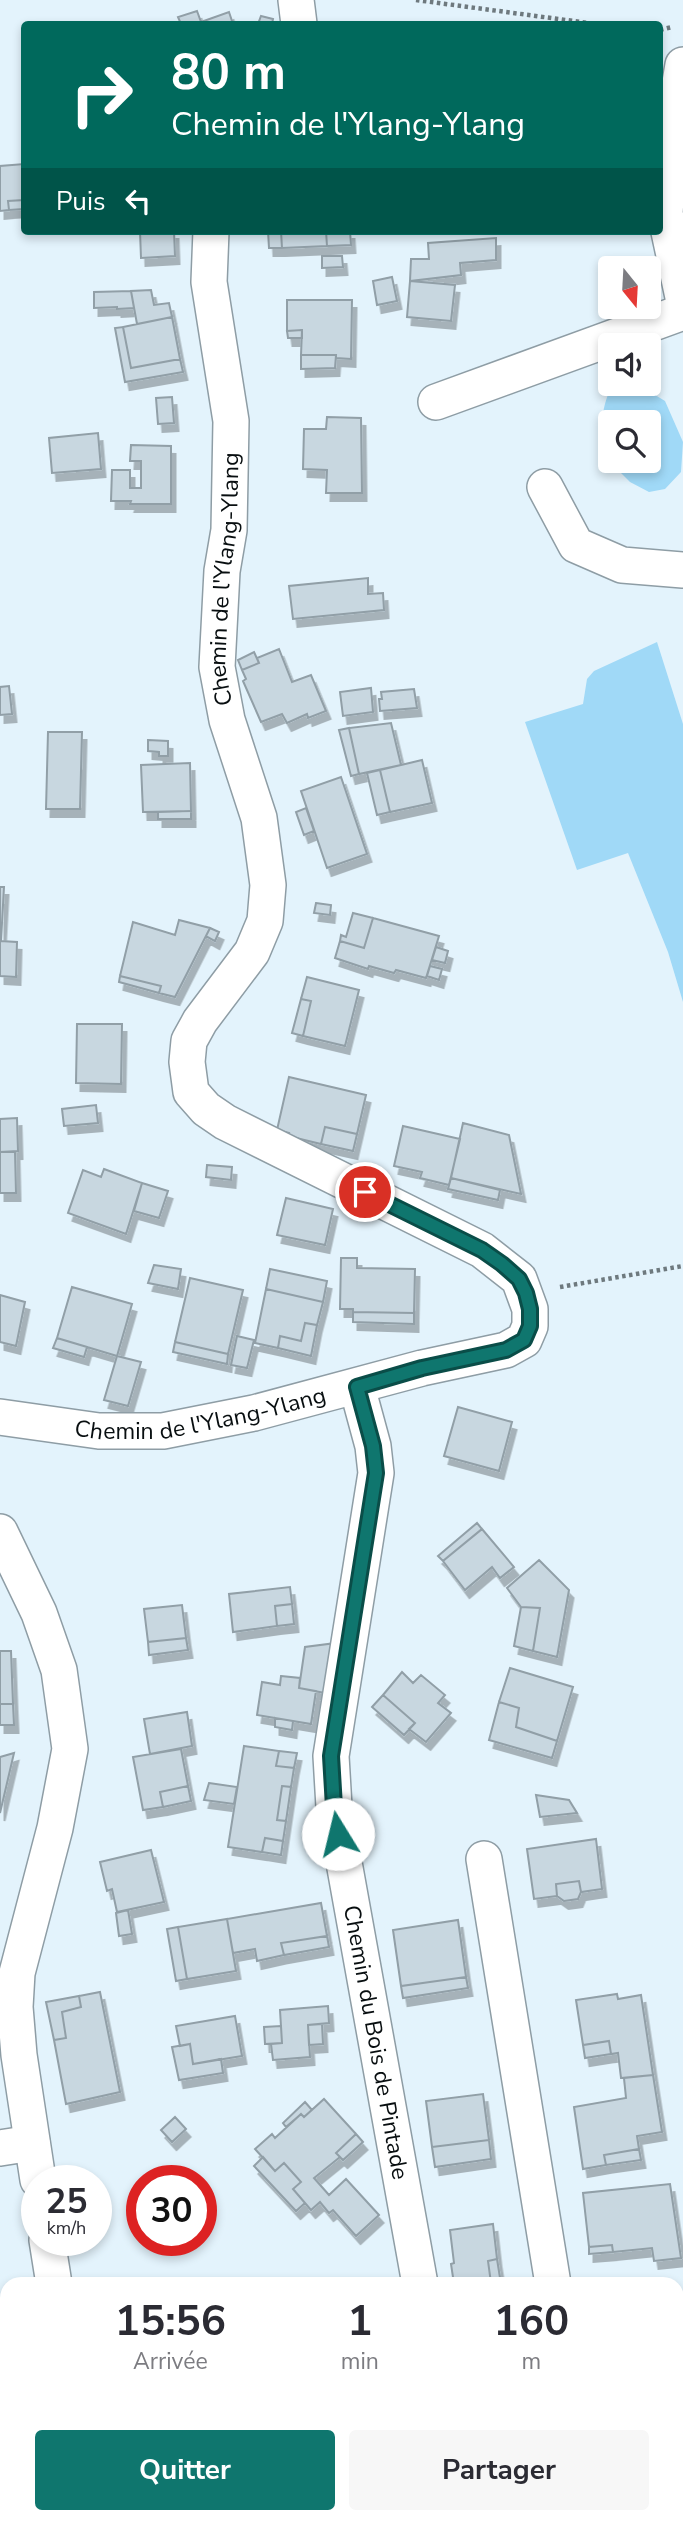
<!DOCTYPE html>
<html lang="fr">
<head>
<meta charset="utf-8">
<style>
	:root { --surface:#fff; --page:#f7f7f7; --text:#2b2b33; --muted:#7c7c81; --accent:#0f766e }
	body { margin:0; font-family:"Nunito Sans",sans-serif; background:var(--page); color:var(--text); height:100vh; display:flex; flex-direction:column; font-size:26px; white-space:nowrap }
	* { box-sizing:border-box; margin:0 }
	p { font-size:23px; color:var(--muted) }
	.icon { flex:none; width:38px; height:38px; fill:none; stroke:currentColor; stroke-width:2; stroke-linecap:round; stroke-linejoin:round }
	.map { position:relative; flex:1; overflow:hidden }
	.sheet { position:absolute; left:0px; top:2277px; width:684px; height:247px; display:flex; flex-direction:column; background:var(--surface); border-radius:21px 21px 0 0; box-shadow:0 4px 10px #0003 }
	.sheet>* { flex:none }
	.hud { position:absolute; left:21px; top:21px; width:642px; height:214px; border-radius:7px; box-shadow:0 4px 10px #0003; background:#00695c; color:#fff; overflow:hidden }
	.needle { width:46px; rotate:162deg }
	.tools { position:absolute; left:598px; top:256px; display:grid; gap:14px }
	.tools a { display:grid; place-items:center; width:63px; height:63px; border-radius:7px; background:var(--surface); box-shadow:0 4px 10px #0003; font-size:35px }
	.speed { position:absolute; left:21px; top:2165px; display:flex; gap:14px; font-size:35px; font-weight:700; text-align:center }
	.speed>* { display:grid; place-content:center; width:91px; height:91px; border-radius:50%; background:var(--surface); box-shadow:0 4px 10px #0003; line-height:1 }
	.speed small { font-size:18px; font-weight:400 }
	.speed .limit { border:10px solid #d22; background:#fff; color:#111 }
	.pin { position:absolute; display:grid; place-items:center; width:60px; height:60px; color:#fff; margin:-30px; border:4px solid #fff; border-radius:50%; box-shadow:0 2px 7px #0007 }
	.me { position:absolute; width:77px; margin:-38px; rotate:351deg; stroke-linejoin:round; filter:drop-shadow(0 0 5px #0008) }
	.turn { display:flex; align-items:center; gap:24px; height:147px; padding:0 35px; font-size:32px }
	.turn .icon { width:91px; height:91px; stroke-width:2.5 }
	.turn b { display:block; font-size:49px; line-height:60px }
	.then { display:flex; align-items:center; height:66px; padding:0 35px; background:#0003; gap:14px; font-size:26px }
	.eta { display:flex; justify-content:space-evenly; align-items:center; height:119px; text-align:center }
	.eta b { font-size:42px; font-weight:700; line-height:49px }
	.button { display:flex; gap:14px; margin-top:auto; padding:14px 35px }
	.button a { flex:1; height:80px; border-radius:7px; background:var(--accent); color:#fff; font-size:28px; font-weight:700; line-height:80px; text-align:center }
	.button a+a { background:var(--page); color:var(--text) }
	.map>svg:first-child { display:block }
</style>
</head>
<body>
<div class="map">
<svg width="683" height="2522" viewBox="0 0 683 2522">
	<defs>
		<filter id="shadow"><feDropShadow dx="4.5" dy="8" stdDeviation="0" flood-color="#0004"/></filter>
	</defs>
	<rect width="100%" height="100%" fill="#e3f3fc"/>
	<path fill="#a0d9f7" d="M 628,384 L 642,387 L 665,401 L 683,442 L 681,472 L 665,489 L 649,492 L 630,482 L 614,466 L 612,460 L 649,460 L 649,422 L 611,422 L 611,456 C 602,430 599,417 609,392 Z
		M 657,642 L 683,724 L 683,1002 L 668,952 L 628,853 L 577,870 L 525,722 L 583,704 L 587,679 L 594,671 Z"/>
	<path fill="#c8d7e0" stroke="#919fa7" stroke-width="2" filter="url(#shadow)" d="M 197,11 L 201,22 L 181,24 L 178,17 Z
		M 229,12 L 233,24 L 194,24 L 201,22 Z
		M 261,16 L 273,19 L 272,24 L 258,24 Z
		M 24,164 L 24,200 L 8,201 L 9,210 L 0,211 L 0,166 Z
		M 24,200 L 24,209 L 9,210 L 8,201 Z
		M 140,231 L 174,231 L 175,256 L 141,258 Z
		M 268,231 L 281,231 L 282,248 L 269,248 Z
		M 281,231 L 326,231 L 327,246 L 282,248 Z
		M 326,231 L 350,231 L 351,245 L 327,246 Z
		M 496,238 L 496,260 L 460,263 L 461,275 L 410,281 L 411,259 L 429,259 L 428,243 Z
		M 322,256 L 342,256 L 343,267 L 322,268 Z
		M 392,277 L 397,301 L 377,305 L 373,281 Z
		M 410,281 L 455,285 L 451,321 L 407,317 Z
		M 151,290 L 154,305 L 169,303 L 172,317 L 137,324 L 131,291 Z
		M 131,291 L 134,308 L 117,309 L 117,307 L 94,308 L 94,292 Z
		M 287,300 L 352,300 L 351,359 L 336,358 L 336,355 L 301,355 L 302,330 L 287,331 Z
		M 172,317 L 180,359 L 131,368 L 123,327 Z
		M 123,327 L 131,368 L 180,359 L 183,372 L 125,382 L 115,328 Z
		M 302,330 L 302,338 L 288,338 L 287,331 Z
		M 301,355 L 336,355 L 335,368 L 301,369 Z
		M 172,397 L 174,423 L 158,424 L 156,398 Z
		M 327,417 L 361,418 L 362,493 L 326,493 L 327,470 L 303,469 L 304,429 L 326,429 Z
		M 98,433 L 101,469 L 52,473 L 49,438 Z
		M 131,445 L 171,446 L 171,504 L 130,504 L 131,501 L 111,501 L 112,470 L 130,470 L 130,488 L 141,488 L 141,461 L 130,461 Z
		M 368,578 L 368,594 L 383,593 L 384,610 L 293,619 L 289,586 Z
		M 279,649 L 292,682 L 311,675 L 326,711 L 308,718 L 307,714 L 287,723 L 282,714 L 261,722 L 243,681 L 246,679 L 242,670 L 259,663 L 257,658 Z
		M 254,652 L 259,663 L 242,670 L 238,660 Z
		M 9,686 L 12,714 L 0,715 L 0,687 Z
		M 371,688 L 373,712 L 343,716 L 340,692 Z
		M 414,689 L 417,708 L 380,711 L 379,699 L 382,699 L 381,692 Z
		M 391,723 L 401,765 L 359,774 L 349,728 Z
		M 349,728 L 359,774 L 351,776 L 339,730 Z
		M 48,732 L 82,732 L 80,809 L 46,809 Z
		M 148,740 L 168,741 L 168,756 L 159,756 L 159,752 L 148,751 Z
		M 422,760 L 432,803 L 390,812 L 380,770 Z
		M 190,763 L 191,811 L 143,812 L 141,765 Z
		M 380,770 L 390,812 L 377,815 L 367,773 Z
		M 341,777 L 367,854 L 327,868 L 301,791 Z
		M 306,808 L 314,831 L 304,835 L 296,812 Z
		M 191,811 L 191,819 L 158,819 L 158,812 Z
		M 0,887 L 4,887 L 1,941 L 17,942 L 16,977 L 0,976 Z
		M 316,903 L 331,905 L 330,915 L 314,913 Z
		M 353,913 L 373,918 L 364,948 L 340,941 L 341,935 L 346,937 Z
		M 373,918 L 439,936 L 426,978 L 396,970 L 394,973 L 369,966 L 368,969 L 335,958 L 340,941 L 364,948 Z
		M 179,920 L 210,928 L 175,997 L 159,993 L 161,986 L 120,976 L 133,922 L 175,935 Z
		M 210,928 L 219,932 L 215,941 L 206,936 Z
		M 436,947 L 448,951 L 445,963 L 432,960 Z
		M 430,966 L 442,969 L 439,980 L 427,976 Z
		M 120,976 L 161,986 L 159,993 L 119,982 Z
		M 307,977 L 359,990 L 345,1046 L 303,1036 L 311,1001 L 301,999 Z
		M 301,999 L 311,1001 L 303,1036 L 292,1033 Z
		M 77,1024 L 122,1024 L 121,1084 L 76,1083 Z
		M 289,1077 L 366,1095 L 357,1134 L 325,1127 L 321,1144 L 288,1136 L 289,1133 L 277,1130 Z
		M 96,1105 L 98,1123 L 64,1126 L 62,1109 Z
		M 17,1118 L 18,1151 L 0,1152 L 0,1119 Z
		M 463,1123 L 509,1135 L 521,1194 L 451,1178 Z
		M 403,1126 L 460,1139 L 449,1185 L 420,1178 L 422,1172 L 394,1166 Z
		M 325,1127 L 357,1134 L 353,1151 L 321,1144 Z
		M 0,1152 L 15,1152 L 16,1193 L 0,1193 Z
		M 207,1165 L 232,1167 L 231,1180 L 206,1177 Z
		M 104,1169 L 142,1183 L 126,1234 L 68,1213 L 83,1170 L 101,1177 Z
		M 451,1178 L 500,1190 L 498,1200 L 448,1189 Z
		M 142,1183 L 168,1191 L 159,1218 L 134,1211 Z
		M 286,1198 L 333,1209 L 325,1245 L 277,1235 Z
		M 341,1258 L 357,1258 L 357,1268 L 415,1269 L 414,1313 L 353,1312 L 353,1309 L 340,1309 Z
		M 154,1265 L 181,1269 L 178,1289 L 148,1283 Z
		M 270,1269 L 327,1281 L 323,1302 L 266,1289 Z
		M 190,1278 L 243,1290 L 228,1354 L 175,1342 Z
		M 72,1287 L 132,1304 L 117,1356 L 57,1338 Z
		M 266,1289 L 323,1302 L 317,1325 L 305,1323 L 301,1341 L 280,1336 L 278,1348 L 255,1343 Z
		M 0,1295 L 25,1302 L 16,1346 L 0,1342 Z
		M 353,1312 L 414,1313 L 414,1324 L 353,1322 Z
		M 305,1323 L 317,1325 L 311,1356 L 278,1348 L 280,1336 L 301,1341 Z
		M 237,1336 L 254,1340 L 247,1368 L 231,1365 Z
		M 57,1338 L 87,1347 L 84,1357 L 53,1348 Z
		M 175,1342 L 228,1354 L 227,1364 L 173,1352 Z
		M 117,1356 L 141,1362 L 128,1406 L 104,1400 Z
		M 458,1407 L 512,1422 L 499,1471 L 444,1456 Z
		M 477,1523 L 482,1529 L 443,1561 L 438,1556 Z
		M 482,1529 L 514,1567 L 500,1578 L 492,1567 L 465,1590 L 443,1561 Z
		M 539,1560 L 569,1590 L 557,1657 L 533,1651 L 540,1608 L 521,1607 L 507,1588 Z
		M 290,1587 L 292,1604 L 275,1606 L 277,1626 L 233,1632 L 229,1594 Z
		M 292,1604 L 294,1624 L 277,1626 L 275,1606 Z
		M 182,1605 L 186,1638 L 148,1642 L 144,1609 Z
		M 521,1607 L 540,1608 L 533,1651 L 514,1646 Z
		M 186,1638 L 188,1650 L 149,1655 L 148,1642 Z
		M 336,1643 L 330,1694 L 299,1688 L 305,1647 Z
		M 0,1651 L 11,1651 L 13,1704 L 0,1704 Z
		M 510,1668 L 573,1687 L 557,1741 L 516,1727 L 519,1708 L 499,1702 Z
		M 402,1672 L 413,1683 L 421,1675 L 445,1695 L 438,1703 L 451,1713 L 426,1742 L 409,1729 L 415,1723 L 383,1695 Z
		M 281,1676 L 300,1678 L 299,1688 L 316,1691 L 311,1724 L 257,1715 L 262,1682 L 280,1685 Z
		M 383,1695 L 415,1723 L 404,1735 L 372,1707 Z
		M 499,1702 L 519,1708 L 516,1727 L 557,1741 L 552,1758 L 489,1740 Z
		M 0,1704 L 13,1704 L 14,1725 L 0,1725 Z
		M 187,1712 L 192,1746 L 150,1754 L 144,1719 Z
		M 275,1718 L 293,1721 L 292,1730 L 275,1727 Z
		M 244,1746 L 279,1751 L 276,1766 L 294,1768 L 291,1787 L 282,1786 L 277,1820 L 286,1821 L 283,1841 L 265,1838 L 262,1852 L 228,1847 Z
		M 181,1749 L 188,1786 L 160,1792 L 163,1807 L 143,1810 L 133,1757 Z
		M 279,1751 L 297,1753 L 294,1768 L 276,1766 Z
		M 14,1753 L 0,1813 L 0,1757 Z
		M 209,1783 L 237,1787 L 234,1804 L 204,1800 Z
		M 188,1786 L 191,1801 L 163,1807 L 160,1792 Z
		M 282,1786 L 291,1787 L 286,1821 L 277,1820 Z
		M 536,1795 L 569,1800 L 577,1813 L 540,1817 Z
		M 265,1838 L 283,1841 L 281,1855 L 262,1852 Z
		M 596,1839 L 602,1889 L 581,1892 L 579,1881 L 556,1884 L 557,1896 L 534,1899 L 527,1849 Z
		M 151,1850 L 164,1902 L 117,1912 L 112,1889 L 107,1891 L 100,1862 Z
		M 579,1881 L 581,1892 L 578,1899 L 564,1901 L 557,1896 L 556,1884 Z
		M 321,1903 L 327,1936 L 281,1943 L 284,1955 L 257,1961 L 255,1949 L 233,1953 L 227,1919 Z
		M 128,1910 L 132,1934 L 119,1936 L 116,1913 Z
		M 227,1919 L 236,1971 L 187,1979 L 178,1927 Z
		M 458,1920 L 466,1977 L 401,1986 L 393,1930 Z
		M 178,1927 L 187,1979 L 176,1981 L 167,1929 Z
		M 327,1936 L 329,1947 L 284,1955 L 281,1943 Z
		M 466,1977 L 468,1988 L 403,1998 L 401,1986 Z
		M 100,1992 L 120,2092 L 66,2104 L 54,2040 L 66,2038 L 62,2012 L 81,2007 L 79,1996 Z
		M 617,1994 L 618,1999 L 641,1995 L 653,2075 L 621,2078 L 618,2053 L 611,2054 L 609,2041 L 583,2045 L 576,2000 Z
		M 79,1996 L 81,2007 L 62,2012 L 66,2038 L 54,2040 L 46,2002 Z
		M 328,2006 L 329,2023 L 308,2025 L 310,2057 L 273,2060 L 271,2044 L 282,2043 L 280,2010 Z
		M 235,2016 L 242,2056 L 193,2064 L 190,2044 L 180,2046 L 176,2026 Z
		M 322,2024 L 323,2044 L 309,2045 L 308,2025 Z
		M 281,2026 L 282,2043 L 265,2044 L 264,2027 Z
		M 609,2041 L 611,2054 L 585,2058 L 583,2045 Z
		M 190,2044 L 193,2064 L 221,2059 L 223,2073 L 179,2080 L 172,2047 Z
		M 653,2075 L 662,2132 L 637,2136 L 639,2149 L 604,2155 L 606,2165 L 583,2169 L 574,2107 L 626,2098 L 624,2078 Z
		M 483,2094 L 489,2140 L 432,2147 L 426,2101 Z
		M 324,2099 L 356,2134 L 336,2153 L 340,2157 L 314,2178 L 329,2195 L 346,2179 L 379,2215 L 356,2236 L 333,2210 L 329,2213 L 320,2202 L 311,2210 L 293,2189 L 301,2182 L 284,2163 L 275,2171 L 255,2149 L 272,2134 L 275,2138 L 301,2114 L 304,2117 Z
		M 305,2102 L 312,2110 L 304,2117 L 301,2114 L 286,2127 L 283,2123 Z
		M 175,2117 L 186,2129 L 172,2142 L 161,2130 Z
		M 356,2134 L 363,2142 L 343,2160 L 336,2153 Z
		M 489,2140 L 491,2159 L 435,2167 L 432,2147 Z
		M 639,2149 L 641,2160 L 606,2165 L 604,2155 Z
		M 263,2157 L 275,2171 L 284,2163 L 301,2182 L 293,2189 L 305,2203 L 296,2211 L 254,2166 Z
		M 670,2184 L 681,2258 L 654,2261 L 652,2248 L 613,2252 L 612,2245 L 589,2247 L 583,2193 Z
		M 493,2224 L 497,2259 L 488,2261 L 491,2283 L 454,2284 L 451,2264 L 454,2263 L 450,2230 Z
		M 612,2245 L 613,2252 L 589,2254 L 589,2247 Z
		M 497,2259 L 501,2284 L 488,2284 L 491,2283 L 488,2261 Z
		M 0,2428 L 3,2428 L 6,2486 L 0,2486 Z
		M 149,2516 L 218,2516 L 218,2522 L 150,2522 Z
		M 218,2516 L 234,2516 L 235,2522 L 218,2522 Z
		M 639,2516 L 656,2516 L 657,2522 L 639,2522 Z"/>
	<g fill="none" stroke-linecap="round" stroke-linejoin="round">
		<defs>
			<g id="minor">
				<path d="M 296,0 L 299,24"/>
				<path d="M 683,65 L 671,135 L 665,213 L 683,297"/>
				<path d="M 436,402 L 683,312"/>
				<path d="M 545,487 L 576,545 L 622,565 L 683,570"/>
				<path id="s1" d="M 357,1387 L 373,1446 L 376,1473 L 331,1756 L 334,1807 L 420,2284"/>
				<path id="s2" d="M 0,1417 L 99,1431 L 163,1431 L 254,1413 L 422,1368 L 506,1350 L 524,1340 L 530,1326 L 530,1309 L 519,1279 L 482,1250 L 225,1122 L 206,1109 L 191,1092 L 187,1062 L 189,1041 L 200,1021 L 252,952 L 265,921 L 268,885 L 259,818 L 227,720 L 217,667 L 222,571 L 229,530 L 231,421 L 209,282 L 211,231"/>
				<path d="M 0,1532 L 39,1613 L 59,1670 L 70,1749 L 55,1828 L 17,1973 L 15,2007 L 19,2055 L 38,2180"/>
				<path d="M 484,1859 L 553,2284"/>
				<path d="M 0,2148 L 32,2143"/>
				<path d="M 47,2240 L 54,2284"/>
				<path d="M 90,2516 L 91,2522"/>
				<path d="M 462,2516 L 463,2522"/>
				<path d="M 577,2522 L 579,2516"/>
			</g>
		</defs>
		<use href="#minor" stroke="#8e9da5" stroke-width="38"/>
		<path stroke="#6e797e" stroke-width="4.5" stroke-dasharray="3.5 3.5" stroke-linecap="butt" d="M 416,0 L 596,24
			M 660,30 L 672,27
			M 560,1287 L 683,1266"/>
		<use href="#minor" stroke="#fff" stroke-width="35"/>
	</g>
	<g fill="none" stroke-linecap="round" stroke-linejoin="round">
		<defs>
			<path id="route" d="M 338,1834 L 334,1807 L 331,1756 L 376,1473 L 373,1446 L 357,1387 L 422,1368 L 506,1350 L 524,1340 L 530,1326 L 530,1309 L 526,1293 L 519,1279 L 502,1264 L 482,1250 L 365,1192"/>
		</defs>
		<use href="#route" stroke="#0a4d48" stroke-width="18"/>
		<use href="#route" stroke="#0f766e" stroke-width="12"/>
	</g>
	<g text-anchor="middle" stroke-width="7" stroke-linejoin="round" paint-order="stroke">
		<g font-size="23" fill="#080e10" stroke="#fdfdfd">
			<text dy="8" stroke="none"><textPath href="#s2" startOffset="1524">Chemin de l'Ylang-Ylang</textPath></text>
			<text dy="8" stroke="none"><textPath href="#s2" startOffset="203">Chemin de l'Ylang-Ylang</textPath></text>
			<text dy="8" stroke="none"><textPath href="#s1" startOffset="665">Chemin du Bois de Pintade</textPath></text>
		</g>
	</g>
</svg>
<div class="tools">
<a><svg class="needle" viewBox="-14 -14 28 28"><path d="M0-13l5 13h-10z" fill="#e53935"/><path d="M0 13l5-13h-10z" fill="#7c7c81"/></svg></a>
<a><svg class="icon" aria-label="sound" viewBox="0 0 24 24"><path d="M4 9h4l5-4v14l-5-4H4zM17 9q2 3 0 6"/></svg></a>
<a><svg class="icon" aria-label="search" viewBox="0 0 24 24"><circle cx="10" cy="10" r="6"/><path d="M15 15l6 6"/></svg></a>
</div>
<div class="speed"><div>25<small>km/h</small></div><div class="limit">30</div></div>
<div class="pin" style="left:365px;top:1192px;background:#d93025"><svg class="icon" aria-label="arrive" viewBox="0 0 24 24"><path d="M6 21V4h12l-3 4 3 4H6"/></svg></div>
<svg class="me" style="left:338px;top:1834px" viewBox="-20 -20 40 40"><circle r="19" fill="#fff"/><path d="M0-13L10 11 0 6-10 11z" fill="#0f766e"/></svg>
<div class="hud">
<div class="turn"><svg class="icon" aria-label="right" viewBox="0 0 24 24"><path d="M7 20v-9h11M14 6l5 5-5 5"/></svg><div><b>80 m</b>Chemin de l'Ylang-Ylang</div></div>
<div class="then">Puis<svg class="icon" aria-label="left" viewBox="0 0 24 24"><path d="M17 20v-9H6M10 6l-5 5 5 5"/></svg></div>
</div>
<section class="sheet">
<div class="eta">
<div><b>15:56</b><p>Arrivée</p></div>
<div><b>1</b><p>min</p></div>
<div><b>160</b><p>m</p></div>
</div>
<div class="button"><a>Quitter</a><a>Partager</a></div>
</section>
</div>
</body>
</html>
